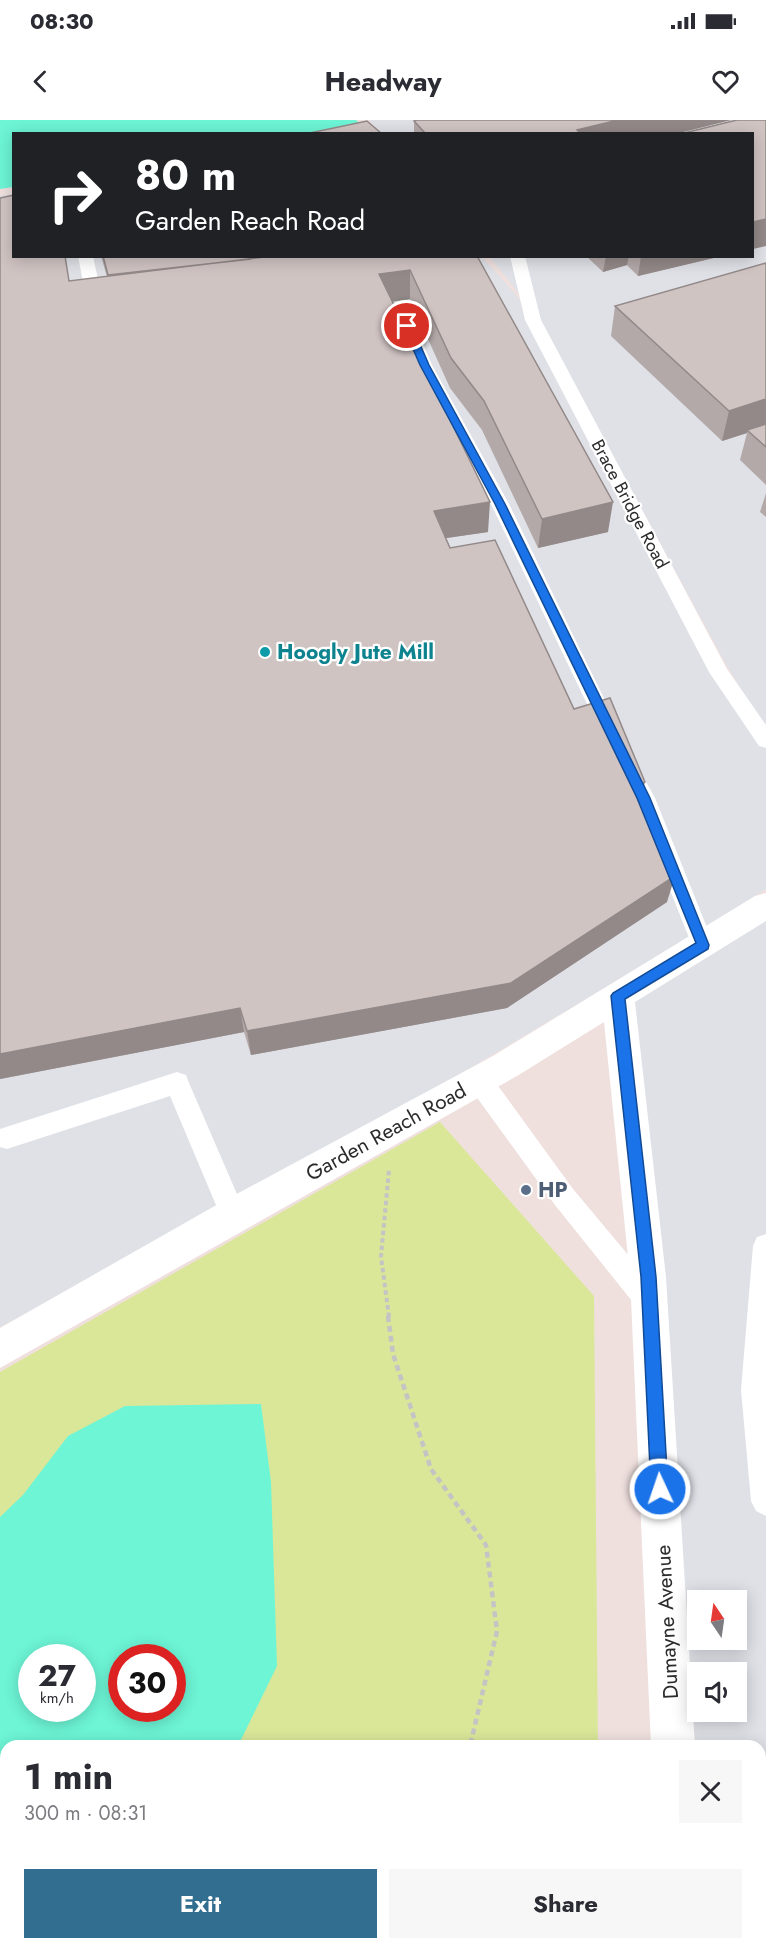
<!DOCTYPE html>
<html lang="en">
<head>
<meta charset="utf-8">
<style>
	:root { --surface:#fff; --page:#f7f7f7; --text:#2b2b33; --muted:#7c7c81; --accent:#326e8f }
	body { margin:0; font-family:Jost,sans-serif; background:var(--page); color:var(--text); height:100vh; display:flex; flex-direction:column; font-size:22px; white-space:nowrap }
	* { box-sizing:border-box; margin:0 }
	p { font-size:20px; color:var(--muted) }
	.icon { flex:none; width:33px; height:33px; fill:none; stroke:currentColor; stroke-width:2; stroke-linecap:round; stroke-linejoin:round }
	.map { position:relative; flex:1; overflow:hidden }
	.panel { position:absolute; left:0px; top:1620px; width:766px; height:210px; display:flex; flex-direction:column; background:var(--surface); border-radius:18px 18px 0 0; box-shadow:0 3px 15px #0003 }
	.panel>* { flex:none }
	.banner { position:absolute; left:12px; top:12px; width:742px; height:126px; border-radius:0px; box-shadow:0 3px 15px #0003; background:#202124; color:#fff; overflow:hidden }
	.needle { width:39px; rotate:347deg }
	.controls { position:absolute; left:687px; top:1470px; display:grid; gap:12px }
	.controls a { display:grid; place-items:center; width:60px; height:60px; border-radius:0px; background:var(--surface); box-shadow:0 3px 15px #0003; font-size:30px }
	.speed { position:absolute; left:18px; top:1524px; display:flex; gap:12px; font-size:30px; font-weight:700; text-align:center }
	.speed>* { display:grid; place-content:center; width:78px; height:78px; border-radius:50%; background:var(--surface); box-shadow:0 3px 15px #0003; line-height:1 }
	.speed small { font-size:15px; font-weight:400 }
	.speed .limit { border:9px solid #d22; background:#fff; color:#111 }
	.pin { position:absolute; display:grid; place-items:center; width:51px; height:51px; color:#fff; margin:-26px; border:3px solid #fff; border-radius:50%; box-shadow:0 2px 6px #0007 }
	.me { position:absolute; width:66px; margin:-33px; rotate:357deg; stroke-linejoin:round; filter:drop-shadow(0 0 4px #0008) }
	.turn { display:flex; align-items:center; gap:21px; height:126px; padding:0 24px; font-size:27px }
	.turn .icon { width:78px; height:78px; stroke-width:2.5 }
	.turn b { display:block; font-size:42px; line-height:51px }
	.round { display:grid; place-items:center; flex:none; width:63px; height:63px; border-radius:0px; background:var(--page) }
	.summary { display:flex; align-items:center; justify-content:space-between; height:102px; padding:0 24px }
	h1 { font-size:36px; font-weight:700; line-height:45px }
	.cta { display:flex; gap:12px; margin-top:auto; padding:12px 24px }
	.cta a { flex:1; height:69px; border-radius:0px; background:var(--accent); color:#fff; font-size:24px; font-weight:700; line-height:69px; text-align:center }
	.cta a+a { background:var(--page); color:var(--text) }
	.status { display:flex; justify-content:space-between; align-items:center; height:42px; padding:0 30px; background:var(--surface); direction:ltr }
	.status svg { height:16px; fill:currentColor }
	header { display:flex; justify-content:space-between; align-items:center; height:78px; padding:0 24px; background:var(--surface); font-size:27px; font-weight:700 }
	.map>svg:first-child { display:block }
</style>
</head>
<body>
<div class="status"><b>08:30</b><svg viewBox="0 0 49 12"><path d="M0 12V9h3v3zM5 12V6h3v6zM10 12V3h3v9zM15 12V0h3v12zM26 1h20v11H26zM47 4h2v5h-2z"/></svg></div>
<header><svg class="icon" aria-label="back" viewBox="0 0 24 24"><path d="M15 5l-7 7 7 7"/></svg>Headway<svg class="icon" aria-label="heart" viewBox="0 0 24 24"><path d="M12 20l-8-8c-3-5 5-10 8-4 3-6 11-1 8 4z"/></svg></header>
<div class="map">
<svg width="766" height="1830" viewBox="0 0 766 1830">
	<rect width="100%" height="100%" fill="#efe0de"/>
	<path fill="#dfe1e7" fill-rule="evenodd" d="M 369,0 L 766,0 L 766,610 L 727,546 L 538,198 L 490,137 L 753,136 L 753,14 L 382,14 Z
		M 13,74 L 14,136 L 482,137 L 524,184 L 766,626 L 766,769 L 690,817 L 351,1019 L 0,1207 L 0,76 Z
		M 766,789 L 766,1830 L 697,1830 L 697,1824 L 760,1824 L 760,1626 L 686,1626 L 630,877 ZM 698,1480 L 736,1480 L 736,1520 L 698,1520 ZM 698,1552 L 736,1552 L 736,1592 L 698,1592 Z"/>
	<path fill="#dae799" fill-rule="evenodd" d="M 440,1002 L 594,1176 L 598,1626 L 6,1626 L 6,1824 L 499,1824 L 493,1830 L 0,1830 L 0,1252 ZM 32,1538 L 82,1538 L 82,1588 L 32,1588 ZM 122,1538 L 172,1538 L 172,1588 L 122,1588 Z"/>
	<path fill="#6df5d6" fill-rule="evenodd" d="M 0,0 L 356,0 L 362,6 L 301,14 L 14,14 L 13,67 L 0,69 Z
		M 261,1284 L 271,1362 L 277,1546 L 238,1626 L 6,1626 L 6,1658 L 0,1648 L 0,1397 L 23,1375 L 68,1316 L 125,1286 ZM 32,1538 L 82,1538 L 82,1588 L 32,1588 ZM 122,1538 L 172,1538 L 172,1588 L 122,1588 Z"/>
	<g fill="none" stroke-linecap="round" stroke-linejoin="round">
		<path stroke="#c4c4c4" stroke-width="4" stroke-dasharray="4.5 3" stroke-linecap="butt" d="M 389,1197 L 381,1136 L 389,1050"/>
		<path stroke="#c4c4c4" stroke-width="4.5" stroke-dasharray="6 4" stroke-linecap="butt" d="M 388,1196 L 393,1234 L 431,1349 L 486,1425 L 497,1511 L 470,1626
			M 373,1830 L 377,1824"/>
		<path fill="#fff" fill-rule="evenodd" d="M 78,136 L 93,136 L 103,183 L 100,186 L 95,188 L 87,183 Z
			M 510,136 L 525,136 L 541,200 L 727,549 L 766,605 L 766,628 L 759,626 L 709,552 L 525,200 Z
			M 399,181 L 407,186 L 432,245 L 509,384 L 620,611 L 617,616 L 610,618 L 603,616 L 600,611 L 491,384 L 416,245 L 391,186 Z
			M 627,637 L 634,640 L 655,678 L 714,825 L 711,832 L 703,834 L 695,832 L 692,825 L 633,678 L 617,645 L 620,640 Z
			M 479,949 L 488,952 L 573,1069 L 660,1173 L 664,1182 L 660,1191 L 650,1195 L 640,1191 L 555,1085 L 470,968 L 467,960 L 470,952 Z
			M 177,952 L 186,955 L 189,963 L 246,1095 L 242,1104 L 233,1107 L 224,1104 L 170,976 L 7,1029 L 0,1027 L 0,1009 Z
			M 766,1114 L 766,1396 L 756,1391 L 751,1381 L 741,1270 L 753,1126 L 757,1117 Z"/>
		<path fill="#fff" fill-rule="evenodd" d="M 766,773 L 766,801 L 635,882 L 666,1157 L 695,1626 L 651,1626 L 630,1157 L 604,902 L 517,956 L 0,1248 L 0,1208 L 220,1083 L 493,936 L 755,776 Z
			M 659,1824 L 707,1824 L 708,1830 L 660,1830 Z"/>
	</g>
	<path fill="#b3a9a8" d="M 731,0 L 675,14 L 414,14 L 414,1 Z
		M 0,78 L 70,161 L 107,157 L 101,136 L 251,136 L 251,140 L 266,138 L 266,136 L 477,136 L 608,412 L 538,428 L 482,310 L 450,268 L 410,179 L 392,182 L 488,412 L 446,418 L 450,428 L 574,589 L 640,682 L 667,782 L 507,888 L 251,935 L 244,912 L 0,959 Z
		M 586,136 L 722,136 L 638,156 L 627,145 L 603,152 Z
		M 766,143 L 766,365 L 740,340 L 747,313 L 722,321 L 611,216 L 615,186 Z
		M 766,373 L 766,397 L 760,392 Z"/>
	<path fill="#928988" d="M 618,0 L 731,0 L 675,14 L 576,14 L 577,10 Z
		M 766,99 L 766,126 L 753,129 L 753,102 Z
		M 606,136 L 629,136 L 627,145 L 603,152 Z
		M 641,136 L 722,136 L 638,156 Z
		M 251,139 L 113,179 L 108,155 Z
		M 410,150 L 410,179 L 379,183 L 379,154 Z
		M 766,279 L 766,306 L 747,310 L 747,313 L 722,321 L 729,291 Z
		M 490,382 L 488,412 L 433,420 L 434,391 Z
		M 613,382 L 608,412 L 538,428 L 542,399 Z
		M 645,662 L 638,689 L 631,665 Z
		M 675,756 L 667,782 L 507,888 L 251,935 L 247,911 Z
		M 240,888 L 244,912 L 0,959 L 0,934 Z"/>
	<path fill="#d0c4c3" stroke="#928988" stroke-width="1.5" d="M 417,0 L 618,0 L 577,10 L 581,14 L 426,14 L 414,1 Z
		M 737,0 L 766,0 L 766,99 L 753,102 L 753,14 L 680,14 Z
		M 367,1 L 382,14 L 305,14 Z
		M 14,75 L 14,136 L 65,136 L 69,161 L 272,136 L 477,136 L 613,382 L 542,399 L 484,281 L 451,238 L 410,150 L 379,154 L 490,382 L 434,391 L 450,428 L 495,420 L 574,589 L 610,578 L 645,662 L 631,665 L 675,756 L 511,863 L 247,911 L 240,888 L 0,934 L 0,78 Z
		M 103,136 L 251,136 L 251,139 L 108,155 Z
		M 766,143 L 766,279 L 729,291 L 615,186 Z
		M 766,304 L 766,327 L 747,310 Z"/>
	<path fill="#1a73e8" stroke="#114b97" stroke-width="1.5" d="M 407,203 L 412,206 L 429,245 L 505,384 L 650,678 L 709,825 L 708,829 L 625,879 L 656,1157 L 668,1369 L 665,1375 L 660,1377 L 654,1375 L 651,1369 L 641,1157 L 611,876 L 613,873 L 696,823 L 637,678 L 495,384 L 420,245 L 403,206 Z"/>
	<circle fill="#0f9aa8" stroke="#fff" stroke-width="2" cx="265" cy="532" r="6"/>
	<circle fill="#5c6f8a" stroke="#fff" stroke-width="2" cx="526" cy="1070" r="6"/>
	<g text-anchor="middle" stroke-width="4.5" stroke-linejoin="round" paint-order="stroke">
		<g font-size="18" fill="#2c2c2c" stroke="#fff">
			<text transform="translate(630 384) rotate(62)" y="6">Brace Bridge Road</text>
		</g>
		<g font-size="21" font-weight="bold" fill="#0d838f" stroke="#fff" text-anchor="start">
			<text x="277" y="539">Hoogly Jute Mill</text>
		</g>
		<g font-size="21" fill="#2c2c2c" stroke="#fff">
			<text transform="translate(386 1012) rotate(-29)" y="7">Garden Reach Road</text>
			<text transform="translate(667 1502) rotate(-93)" y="7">Dumayne Avenue</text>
		</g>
		<g font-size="21" font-weight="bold" fill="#4e5e75" stroke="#fff" text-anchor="start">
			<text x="538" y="1077">HP</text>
		</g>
	</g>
</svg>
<div class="controls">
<a><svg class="needle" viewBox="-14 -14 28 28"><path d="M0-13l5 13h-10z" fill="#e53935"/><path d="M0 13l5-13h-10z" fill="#7c7c81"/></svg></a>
<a><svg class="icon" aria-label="sound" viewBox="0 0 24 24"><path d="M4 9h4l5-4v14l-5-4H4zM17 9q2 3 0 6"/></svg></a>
</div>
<div class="speed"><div>27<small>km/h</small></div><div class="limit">30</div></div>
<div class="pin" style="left:407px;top:206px;background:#d93025"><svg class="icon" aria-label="arrive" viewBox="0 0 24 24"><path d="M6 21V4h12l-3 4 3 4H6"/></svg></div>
<svg class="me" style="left:660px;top:1369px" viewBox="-20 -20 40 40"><circle r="17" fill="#1a73e8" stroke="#fff" stroke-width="3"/><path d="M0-11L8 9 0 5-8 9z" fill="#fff"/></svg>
<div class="banner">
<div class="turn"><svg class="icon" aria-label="right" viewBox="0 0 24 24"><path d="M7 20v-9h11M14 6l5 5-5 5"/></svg><div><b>80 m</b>Garden Reach Road</div></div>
</div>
<section class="panel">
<div class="summary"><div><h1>1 min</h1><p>300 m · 08:31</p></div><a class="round"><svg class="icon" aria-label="close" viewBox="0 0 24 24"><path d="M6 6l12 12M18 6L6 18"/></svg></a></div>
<div class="cta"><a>Exit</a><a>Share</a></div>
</section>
</div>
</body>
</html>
